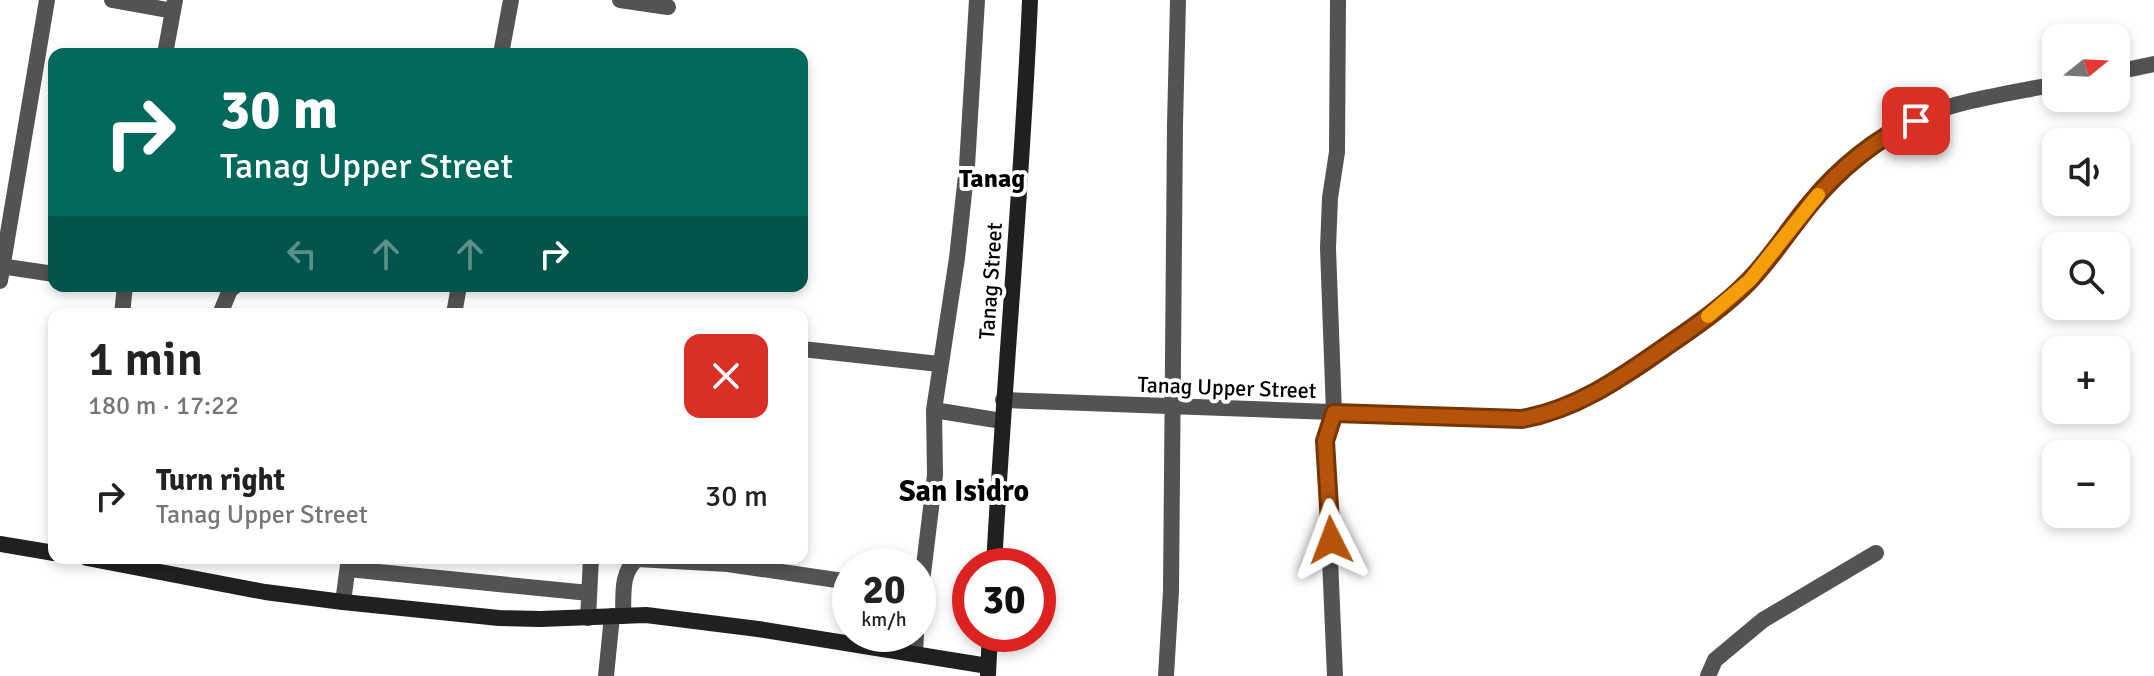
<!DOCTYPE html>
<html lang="en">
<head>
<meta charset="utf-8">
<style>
	:root { --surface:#fff; --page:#f2f2f2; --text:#222; --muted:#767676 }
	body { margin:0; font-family:Signika,sans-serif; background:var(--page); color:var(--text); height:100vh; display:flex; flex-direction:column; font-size:30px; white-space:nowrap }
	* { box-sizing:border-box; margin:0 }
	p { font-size:26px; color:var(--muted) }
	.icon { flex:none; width:44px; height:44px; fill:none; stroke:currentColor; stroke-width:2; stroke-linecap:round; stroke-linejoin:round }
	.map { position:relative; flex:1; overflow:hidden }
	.details { position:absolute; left:48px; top:308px; width:760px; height:256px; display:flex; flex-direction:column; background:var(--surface); border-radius:16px; box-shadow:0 4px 12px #0003 }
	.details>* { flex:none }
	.banner { position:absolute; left:48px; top:48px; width:760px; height:244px; border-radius:16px; box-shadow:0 4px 12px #0003; background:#00695c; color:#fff; overflow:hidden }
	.needle { width:52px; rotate:72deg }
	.controls { position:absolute; left:2042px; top:24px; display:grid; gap:16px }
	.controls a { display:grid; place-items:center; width:88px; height:88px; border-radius:16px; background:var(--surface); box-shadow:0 4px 12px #0003; font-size:40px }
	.speed { position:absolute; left:832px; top:548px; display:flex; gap:16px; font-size:40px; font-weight:700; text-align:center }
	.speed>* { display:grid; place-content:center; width:104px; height:104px; border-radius:50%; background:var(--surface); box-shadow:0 4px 12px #0003; line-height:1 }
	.speed small { font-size:20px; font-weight:400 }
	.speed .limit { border:12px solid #d22; background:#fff; color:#111 }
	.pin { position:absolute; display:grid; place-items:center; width:68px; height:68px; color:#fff; margin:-34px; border-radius:16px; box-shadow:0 4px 12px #0006 }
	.me { position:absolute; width:88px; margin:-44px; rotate:357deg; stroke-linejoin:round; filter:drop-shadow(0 0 6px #0008) }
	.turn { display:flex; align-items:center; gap:28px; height:168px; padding:0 40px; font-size:36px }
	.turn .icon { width:104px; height:104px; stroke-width:2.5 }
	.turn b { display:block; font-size:56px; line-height:68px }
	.lanes { display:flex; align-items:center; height:76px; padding:0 40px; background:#0003; justify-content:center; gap:40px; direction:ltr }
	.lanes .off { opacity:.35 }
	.round { display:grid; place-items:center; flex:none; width:84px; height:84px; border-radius:16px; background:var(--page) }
	.head { display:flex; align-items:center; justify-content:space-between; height:136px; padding:0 40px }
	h1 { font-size:48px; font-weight:600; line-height:60px }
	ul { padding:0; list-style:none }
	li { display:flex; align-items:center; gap:24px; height:104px; padding:0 40px }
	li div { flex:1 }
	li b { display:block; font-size:30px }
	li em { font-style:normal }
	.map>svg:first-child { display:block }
</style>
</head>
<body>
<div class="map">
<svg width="2154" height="676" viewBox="0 0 2154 676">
	<rect width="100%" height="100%" fill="#fff"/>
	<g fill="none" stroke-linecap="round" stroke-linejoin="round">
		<path stroke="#535353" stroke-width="16" d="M 620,0 L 668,7
			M 501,54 L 511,0
			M 220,314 L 230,290 L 235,286
			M 454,314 L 459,286
			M 802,349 L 939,364
			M 934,410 L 1002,421
			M 348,569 L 589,593
			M 343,602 L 349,558
			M 918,615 L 935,475 L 934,410 L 957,258 L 967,166 L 977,0
			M 623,616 C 624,596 620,573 637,559 L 728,564 L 850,582
			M 588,618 L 591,558
			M 915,653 L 916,634
			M 606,676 L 612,616
			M 1708,676 L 1715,660 L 1763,620 L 1876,553"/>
		<path stroke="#535353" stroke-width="16" d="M 112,0 L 173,11
			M 165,54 L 175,0
			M 2116,72 L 2154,64
			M 0,266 L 54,274
			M 0,281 L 47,0
			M 122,314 L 125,286
			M 1003,400 L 1522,419 C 1593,406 1661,355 1715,310 C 1727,299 1741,290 1751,278 C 1796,227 1833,166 1893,130 C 1941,102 2002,95 2056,84
			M 1166,676 L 1171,591 L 1175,125 L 1178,0
			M 1335,676 L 1325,441 L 1334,413 L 1328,248 L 1330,198 L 1337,152 L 1338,0"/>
		<path stroke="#202020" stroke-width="16" d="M 0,544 L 54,553
			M 87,558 L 265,592 L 343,602 L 499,618 L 540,619 L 646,615 L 758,629 L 988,666
			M 994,566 C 1004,377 1022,189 1030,0
			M 988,674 L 990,634"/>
	</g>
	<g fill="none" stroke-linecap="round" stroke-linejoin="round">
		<defs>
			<path id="route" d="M 1331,540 L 1325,441 L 1334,413 L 1522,419 C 1578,409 1622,377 1668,345 C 1696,326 1726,305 1750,280 C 1772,257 1790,228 1811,203 C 1838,170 1877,137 1916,121"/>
		</defs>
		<use href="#route" stroke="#753606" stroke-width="20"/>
		<use href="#route" stroke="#b45309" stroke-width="14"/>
		<path stroke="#f59e0b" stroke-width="14" d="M 1708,316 L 1750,280 L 1818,195"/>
	</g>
	<g text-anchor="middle" stroke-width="8" stroke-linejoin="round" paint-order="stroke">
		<g font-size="22" fill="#000" stroke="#fff">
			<text transform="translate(990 281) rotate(-86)" y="8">Tanag Street</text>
			<text transform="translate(1227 387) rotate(2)" y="8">Tanag Upper Street</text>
		</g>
		<g font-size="26" font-weight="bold" fill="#000" stroke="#fff">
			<text x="992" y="187">Tanag</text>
		</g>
		<g font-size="30" font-weight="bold" fill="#000" stroke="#fff">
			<text x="964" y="501">San Isidro</text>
		</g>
	</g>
</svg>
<div class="controls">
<a><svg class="needle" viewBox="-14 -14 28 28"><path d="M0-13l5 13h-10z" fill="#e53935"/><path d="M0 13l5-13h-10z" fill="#767676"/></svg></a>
<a><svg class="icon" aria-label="sound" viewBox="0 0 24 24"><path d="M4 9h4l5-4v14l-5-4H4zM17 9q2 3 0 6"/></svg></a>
<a><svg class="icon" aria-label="search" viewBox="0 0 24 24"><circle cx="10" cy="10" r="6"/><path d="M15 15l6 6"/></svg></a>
<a>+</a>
<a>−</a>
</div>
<div class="speed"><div>20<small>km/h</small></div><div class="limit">30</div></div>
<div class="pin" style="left:1916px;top:121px;background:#d93025"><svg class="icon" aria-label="arrive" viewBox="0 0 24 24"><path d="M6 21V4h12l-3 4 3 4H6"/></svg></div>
<svg class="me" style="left:1331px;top:540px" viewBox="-20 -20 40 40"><path d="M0-17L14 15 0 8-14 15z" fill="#b45309" stroke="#fff" stroke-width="4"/></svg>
<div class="banner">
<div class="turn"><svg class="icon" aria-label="right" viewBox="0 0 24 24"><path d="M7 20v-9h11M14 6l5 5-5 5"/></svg><div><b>30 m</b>Tanag Upper Street</div></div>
<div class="lanes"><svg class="icon off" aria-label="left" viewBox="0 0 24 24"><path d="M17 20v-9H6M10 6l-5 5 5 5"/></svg><svg class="icon off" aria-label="ahead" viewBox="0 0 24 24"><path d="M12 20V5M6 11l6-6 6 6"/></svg><svg class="icon off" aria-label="ahead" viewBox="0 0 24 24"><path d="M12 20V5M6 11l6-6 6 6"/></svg><svg class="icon" aria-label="right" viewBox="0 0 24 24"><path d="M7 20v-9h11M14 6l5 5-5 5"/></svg></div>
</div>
<section class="details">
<div class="head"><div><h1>1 min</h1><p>180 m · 17:22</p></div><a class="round" style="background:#d93025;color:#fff"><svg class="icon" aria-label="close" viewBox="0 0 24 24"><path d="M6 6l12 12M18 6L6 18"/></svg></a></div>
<ul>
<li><svg class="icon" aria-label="right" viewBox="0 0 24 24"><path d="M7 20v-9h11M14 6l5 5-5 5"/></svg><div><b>Turn right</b><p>Tanag Upper Street</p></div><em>30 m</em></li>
</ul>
</section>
</div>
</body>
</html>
